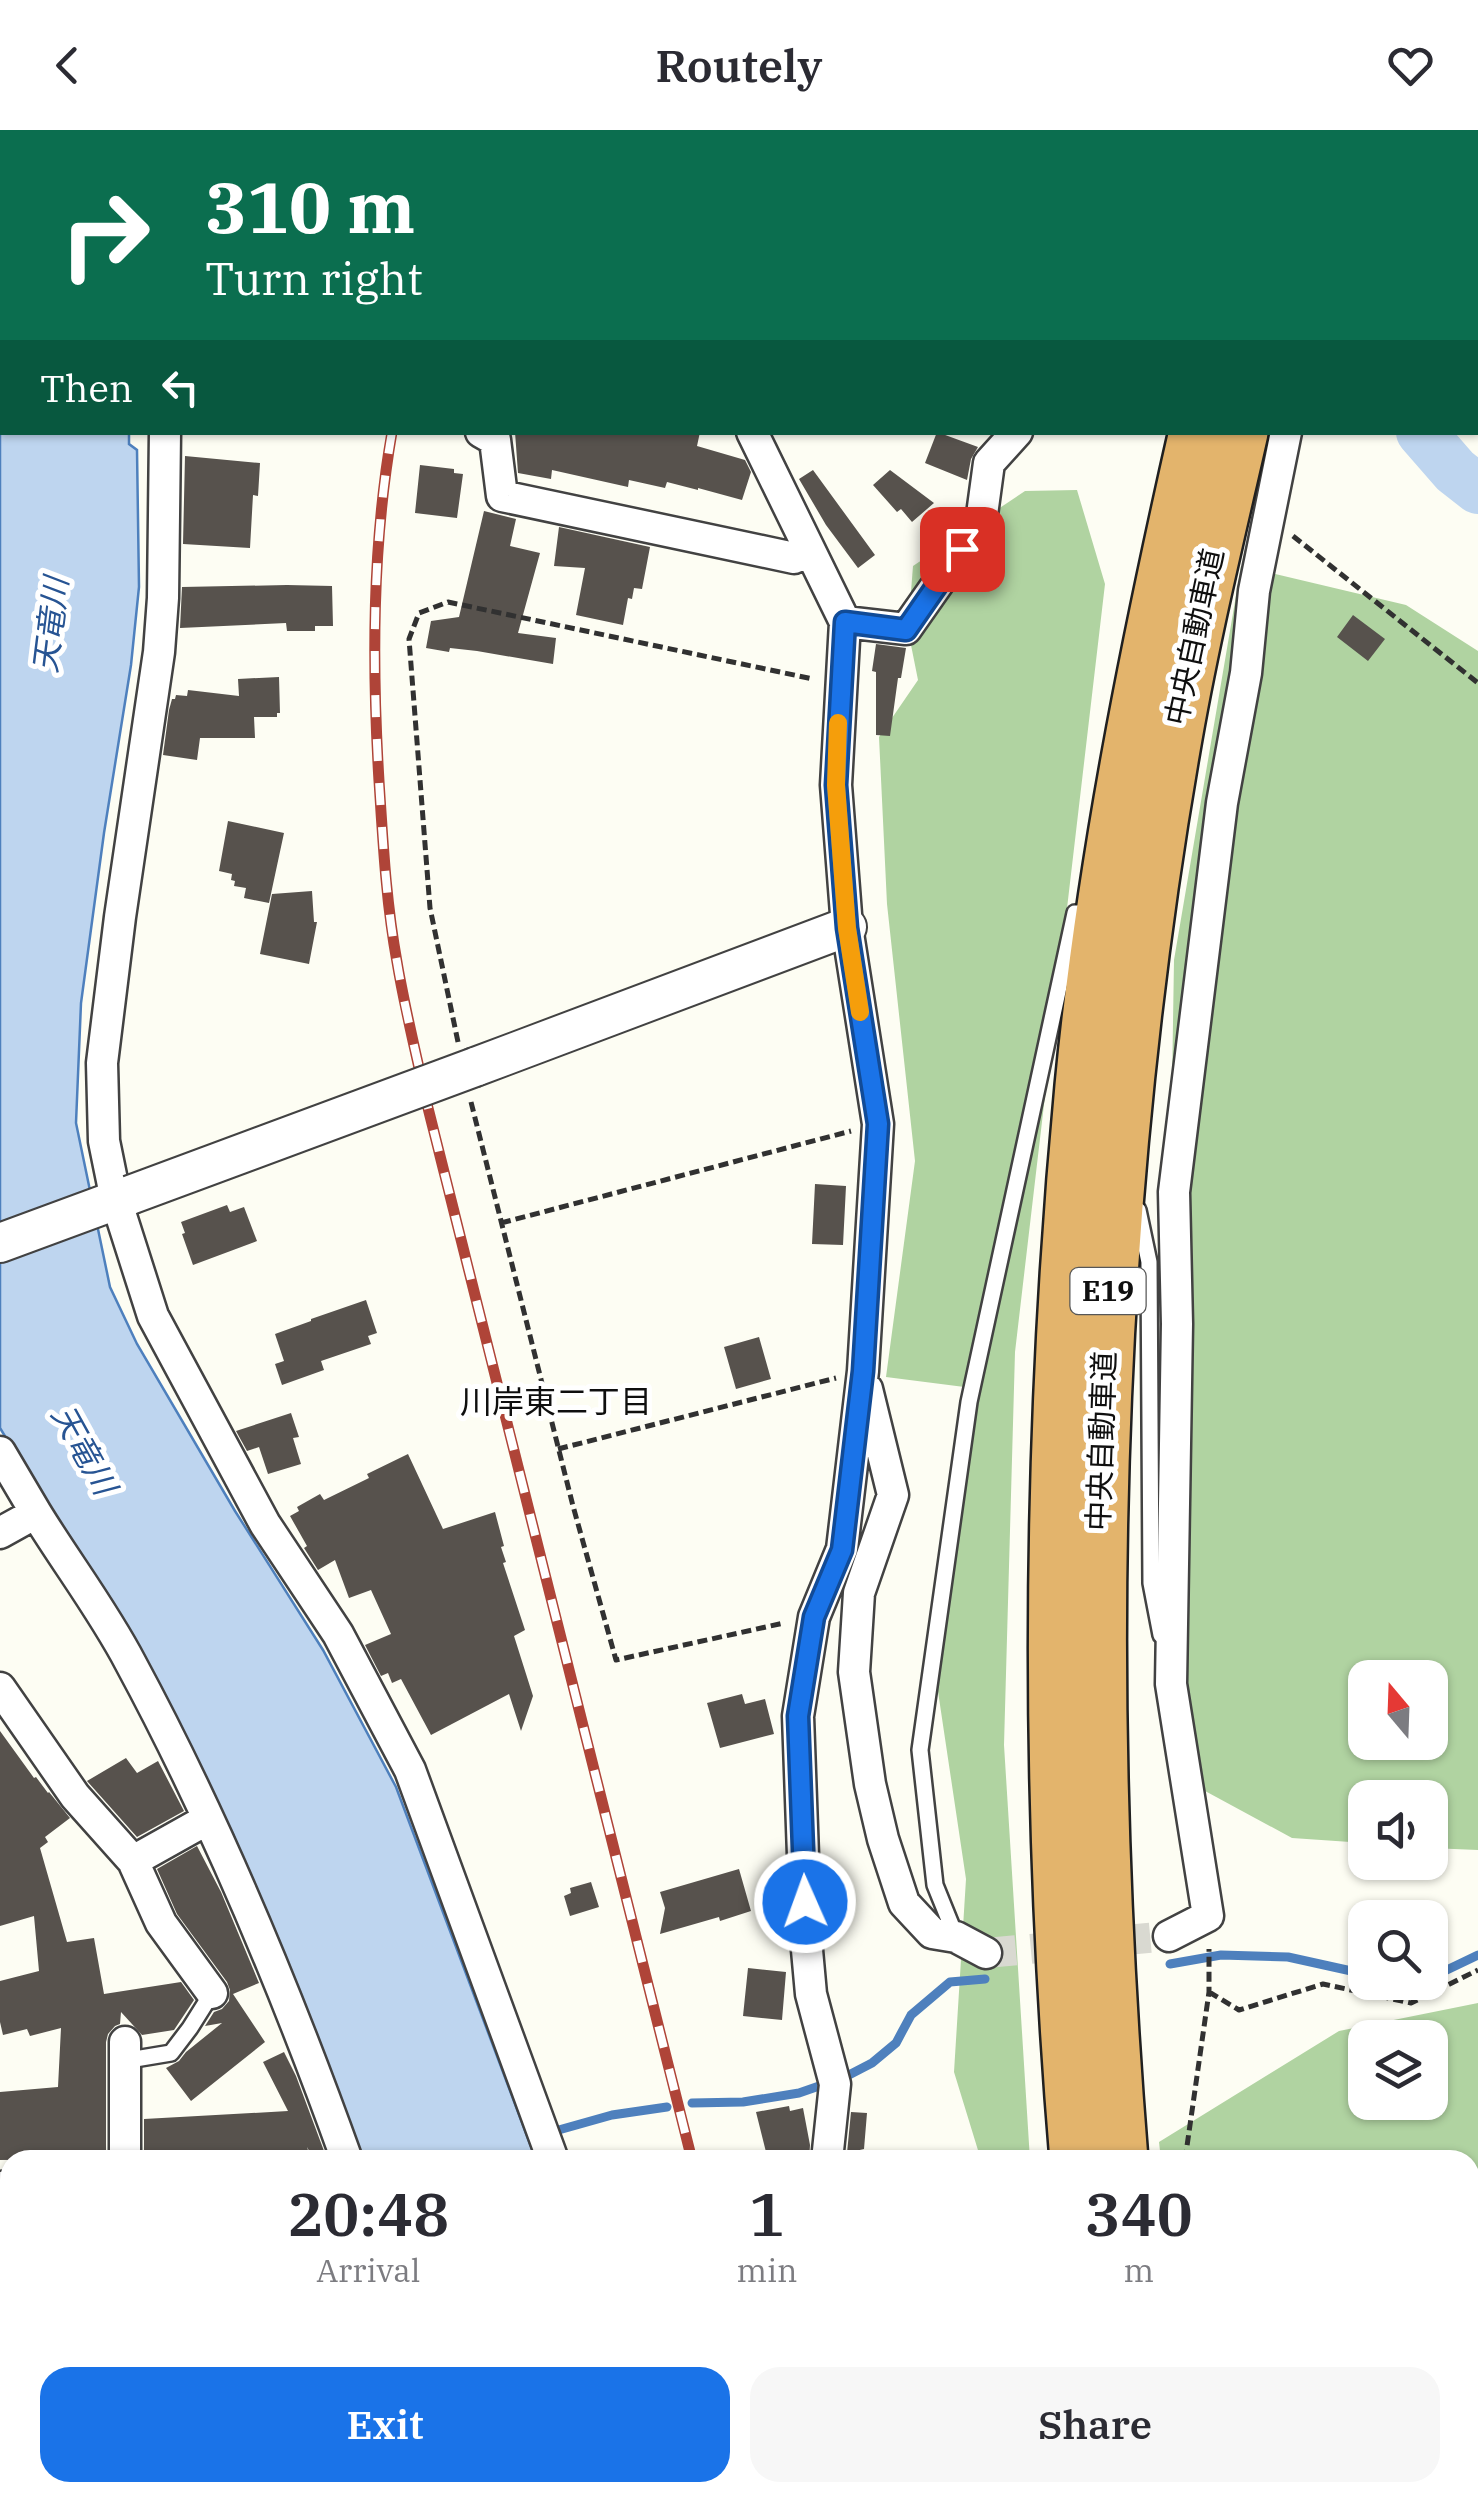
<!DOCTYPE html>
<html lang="en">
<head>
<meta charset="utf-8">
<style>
	:root { --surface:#fff; --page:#f7f7f7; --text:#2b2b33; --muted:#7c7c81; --accent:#1a73e8 }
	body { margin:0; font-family:"IBM Plex Serif","Noto Sans JP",serif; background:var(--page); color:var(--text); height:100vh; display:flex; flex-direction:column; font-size:38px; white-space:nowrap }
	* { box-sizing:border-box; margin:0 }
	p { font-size:32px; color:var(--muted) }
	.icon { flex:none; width:55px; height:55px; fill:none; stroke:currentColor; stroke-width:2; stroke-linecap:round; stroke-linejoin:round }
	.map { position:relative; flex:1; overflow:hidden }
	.drawer { position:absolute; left:0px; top:2020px; width:1480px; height:352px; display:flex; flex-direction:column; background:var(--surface); border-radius:30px 30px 0 0; box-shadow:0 2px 8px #0004 }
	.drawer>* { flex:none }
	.top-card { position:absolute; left:0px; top:0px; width:1480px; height:305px; box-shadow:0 2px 8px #0004; background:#0b6e4f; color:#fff; overflow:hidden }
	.needle { width:65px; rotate:341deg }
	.tools { position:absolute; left:1348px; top:1530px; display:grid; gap:20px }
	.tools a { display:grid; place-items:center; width:100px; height:100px; border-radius:20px; background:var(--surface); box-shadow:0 2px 8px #0004; font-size:50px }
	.pin { position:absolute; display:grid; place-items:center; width:85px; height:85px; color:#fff; margin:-42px; border-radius:20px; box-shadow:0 5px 15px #0006 }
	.me { position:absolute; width:110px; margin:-55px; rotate:358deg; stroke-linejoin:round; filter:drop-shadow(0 0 8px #0008) }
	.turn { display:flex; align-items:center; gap:35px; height:210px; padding:0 40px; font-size:45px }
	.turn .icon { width:130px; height:130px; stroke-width:2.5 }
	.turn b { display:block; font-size:70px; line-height:85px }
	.then { display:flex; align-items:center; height:95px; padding:0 40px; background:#0003; gap:20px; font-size:38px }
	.eta { display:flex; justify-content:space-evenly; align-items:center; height:170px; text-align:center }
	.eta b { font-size:60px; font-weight:600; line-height:70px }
	.action { display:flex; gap:20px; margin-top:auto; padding:20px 40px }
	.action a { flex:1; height:115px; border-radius:30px; background:var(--accent); color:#fff; font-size:40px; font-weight:600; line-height:115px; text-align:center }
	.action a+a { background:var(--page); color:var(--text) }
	header { display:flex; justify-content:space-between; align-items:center; height:130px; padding:0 40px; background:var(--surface); font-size:45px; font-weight:600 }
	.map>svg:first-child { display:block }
</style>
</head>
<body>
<header><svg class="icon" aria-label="back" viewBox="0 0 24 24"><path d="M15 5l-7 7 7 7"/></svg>Routely<svg class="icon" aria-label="heart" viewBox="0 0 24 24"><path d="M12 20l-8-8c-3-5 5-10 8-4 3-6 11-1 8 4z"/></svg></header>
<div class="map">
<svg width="1478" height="2372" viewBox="0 0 1478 2372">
	<rect width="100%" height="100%" fill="#fdfdf3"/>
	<path fill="#b0d3a1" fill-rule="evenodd" d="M 1077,360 L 1105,454 L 1015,1222 L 1004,1615 L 1030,2030 L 981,2030 L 954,1942 L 966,1749 L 933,1528 L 980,1259 L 886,1247 L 915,1031 L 887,774 L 879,607 L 918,550 L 908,500 L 913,436 L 1025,361 Z
		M 1241,436 L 1406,475 L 1478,521 L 1478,1720 L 1430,1718 L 1430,1668 L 1365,1668 L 1365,1713 L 1292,1708 L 1170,1642 L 1163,1514 L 1174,830 ZM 1365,1548 L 1430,1548 L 1430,1612 L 1365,1612 Z
		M 1478,1873 L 1478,2372 L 1189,2372 L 1189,2363 L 1470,2362 L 1470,2030 L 1161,2030 L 1159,2012 L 1339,1901 ZM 1365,1908 L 1430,1908 L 1430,1972 L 1365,1972 Z"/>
	<path fill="#bed5ef" stroke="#4e80bd" stroke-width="2.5" d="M 2,67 L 2,302 L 129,303 L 129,314 L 137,320 L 139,457 L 131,535 L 104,703 L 81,873 L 76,993 L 110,1157 L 137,1214 L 235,1381 L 323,1520 L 396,1657 L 536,2030 L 359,2030 L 233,1704 L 149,1543 L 0,1298 L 0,79 Z
		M 478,2363 L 657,2363 L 660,2372 L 481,2372 Z"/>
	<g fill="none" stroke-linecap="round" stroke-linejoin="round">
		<path stroke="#4e80bd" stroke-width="9" d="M 1170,1834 L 1221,1825 L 1288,1827 L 1365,1844
			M 1430,1848 L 1478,1825
			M 1401,1852 L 1415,1856 L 1421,1852
			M 692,1973 L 743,1972 L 799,1963 L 845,1947 L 872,1933 L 896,1913 L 911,1885 L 950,1852 L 985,1849
			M 548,2003 L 612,1985 L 667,1977"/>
		<path stroke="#bed5ef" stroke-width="50" d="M 549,0 L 569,2
			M 0,23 L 2,23
			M 1421,302 L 1455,341 L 1478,359"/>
	</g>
	<path fill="#57524d" d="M 515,302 L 700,302 L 697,316 L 745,330 L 751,342 L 742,370 L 698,358 L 698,360 L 667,352 L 665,358 L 629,350 L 628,357 L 552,340 L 551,349 L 518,343 Z
		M 937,302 L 978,317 L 971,329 L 967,350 L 925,333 Z
		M 185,326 L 260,333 L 258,366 L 253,365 L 250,418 L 183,414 Z
		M 420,335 L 454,339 L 454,343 L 463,344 L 457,388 L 415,383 Z
		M 813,340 L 875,425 L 858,438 L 826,395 L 799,349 Z
		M 890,340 L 934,373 L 912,392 L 901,379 L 897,382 L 873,355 Z
		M 484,381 L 516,389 L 510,416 L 540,423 L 518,503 L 556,508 L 553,534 L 477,521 L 450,518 L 449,522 L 426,518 L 431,491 L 459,487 Z
		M 559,397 L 650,417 L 642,459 L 634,458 L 632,469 L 628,468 L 623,495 L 576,485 L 585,438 L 554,436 Z
		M 287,455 L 332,456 L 333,496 L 315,496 L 315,501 L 287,501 L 286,493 L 180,498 L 182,457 Z
		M 1353,485 L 1385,509 L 1368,531 L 1337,507 Z
		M 876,514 L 906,518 L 901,548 L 898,548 L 890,606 L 876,605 L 876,542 L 872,541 Z
		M 279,547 L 280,583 L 277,583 L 277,587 L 254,587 L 255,608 L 200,608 L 197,630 L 163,625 L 169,580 L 172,569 L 175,569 L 176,565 L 187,566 L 188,560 L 239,566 L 238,549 Z
		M 228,691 L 284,703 L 269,773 L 244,768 L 246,758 L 234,756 L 235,751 L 231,750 L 232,744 L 219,741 Z
		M 312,761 L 314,792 L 317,792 L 309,834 L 260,824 L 272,764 Z
		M 815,1054 L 846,1056 L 843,1115 L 812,1114 Z
		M 227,1075 L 230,1082 L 244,1077 L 257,1111 L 193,1135 L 182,1104 L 185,1103 L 181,1092 Z
		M 366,1170 L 377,1203 L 368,1206 L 371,1214 L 321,1231 L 324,1240 L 282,1255 L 275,1234 L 284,1231 L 275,1204 L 311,1191 L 311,1189 Z
		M 759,1207 L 771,1249 L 736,1259 L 724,1217 Z
		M 291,1283 L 299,1307 L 293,1308 L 301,1334 L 268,1344 L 259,1317 L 247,1321 L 236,1301 Z
		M 408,1324 L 443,1399 L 495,1382 L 504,1416 L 501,1417 L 506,1432 L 503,1433 L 525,1500 L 514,1506 L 533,1566 L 521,1601 L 509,1564 L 431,1605 L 401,1549 L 392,1553 L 388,1543 L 381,1546 L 365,1515 L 391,1504 L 371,1460 L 349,1468 L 335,1430 L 318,1440 L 304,1418 L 307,1416 L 290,1386 L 299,1381 L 297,1377 L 320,1364 L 324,1370 L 369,1348 L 367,1344 Z
		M 742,1564 L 745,1574 L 765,1569 L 774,1604 L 720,1618 L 707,1573 Z
		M 0,1601 L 34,1648 L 36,1647 L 48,1663 L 49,1662 L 70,1688 L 45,1707 L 48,1712 L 40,1718 L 67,1812 L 94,1808 L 104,1864 L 181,1852 L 194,1870 L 174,1900 L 142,1905 L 121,1882 L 120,1894 L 115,1896 L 108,1904 L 106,1912 L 106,2029 L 0,2030 L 0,1962 L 58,1957 L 61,1898 L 30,1906 L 27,1899 L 3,1905 L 0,1892 L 0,1851 L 39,1841 L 34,1786 L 0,1796 Z
		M 126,1628 L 137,1643 L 158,1631 L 184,1681 L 137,1707 L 87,1651 Z
		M 197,1716 L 221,1762 L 259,1853 L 233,1864 L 265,1912 L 191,1971 L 166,1938 L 179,1931 L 186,1922 L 222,1893 L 205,1896 L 214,1882 L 222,1879 L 229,1871 L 230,1860 L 227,1852 L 177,1784 L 157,1739 Z
		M 739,1739 L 751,1781 L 720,1791 L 719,1787 L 660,1804 L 665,1778 L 660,1762 Z
		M 591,1752 L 599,1777 L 570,1786 L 564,1766 L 571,1763 L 570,1758 Z
		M 748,1838 L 786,1842 L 782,1890 L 743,1886 Z
		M 284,1922 L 296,1946 L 327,2029 L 314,2030 L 307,2017 L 311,2030 L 144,2030 L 144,1989 L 288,1981 L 263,1932 Z
		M 789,1976 L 790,1981 L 803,1978 L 810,2015 L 809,2030 L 768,2030 L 756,1982 Z
		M 851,1982 L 867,1983 L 864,2019 L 847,2023 Z"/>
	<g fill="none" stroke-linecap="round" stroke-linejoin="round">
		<path stroke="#d9d9d1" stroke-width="30" stroke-dasharray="30 15" stroke-linecap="butt" d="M 986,1823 L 1169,1806"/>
		<defs>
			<path id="service" d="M 1138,1080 L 1149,1132 L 1151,1453 L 1161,1505
				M 956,1807 L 935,1755 L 920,1620 L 969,1272 L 1075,783 L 1093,783
				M 123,1931 L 171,1923 L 190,1898 L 212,1863"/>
			<path id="minor" d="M 1142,0 L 1143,2
				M 198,2 L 198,0
				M 794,2 L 795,0
				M 165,302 L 163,468 L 159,522 L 120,787 L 102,933 L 104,1011 L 116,1070 L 153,1186 L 265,1394 L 338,1504 L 410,1640 L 553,2030
				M 481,302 L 495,310 L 502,366 L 794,428 L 808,420
				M 752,302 L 845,492 L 836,655 L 847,797 L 878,994 L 863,1241 L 842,1419 L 814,1487 L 798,1586 L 806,1809 L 811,1864 L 835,1954 L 827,2030
				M 845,492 L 906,499 L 981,392 L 989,333 L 1017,302
				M 867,1259 L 893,1365 L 859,1463 L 854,1542 L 870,1654 L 883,1709 L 904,1773 L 932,1803 L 956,1807 L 986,1823
				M 0,1322 L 36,1383 L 0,1403
				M 36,1383 C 66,1432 104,1482 130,1532 C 216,1691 286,1860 347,2030
				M 0,1558 L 75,1666 L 133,1731 L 208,1689
				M 133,1731 L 161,1793 L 212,1863
				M 1169,1806 L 1208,1786 L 1171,1554 L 1177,1194 L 1174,1062 L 1222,673 L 1246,543 L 1254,461 L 1286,302
				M 125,2030 L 125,1912
				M 0,2057 L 10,2056
				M 0,2200 L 10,2206
				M 0,2348 L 10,2352
				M 35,2362 L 64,2372
				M 307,2362 L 311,2372
				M 436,2362 L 440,2372
				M 466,2362 L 470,2372
				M 677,2362 L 681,2372
				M 902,2362 L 907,2372"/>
			<path id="tertiary" d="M 475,937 L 847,797
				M 0,1113 L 130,1065"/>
			<path id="motorway" d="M 1278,2 L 1279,0
				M 1323,2 L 1324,0
				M 1078,2030 C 1048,1673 1049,1314 1083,956 C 1104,736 1148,518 1197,302
				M 1120,2030 C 1082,1560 1091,1084 1172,619 C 1190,513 1216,407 1240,302
				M 1106,2362 L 1107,2372
				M 1148,2362 L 1148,2372"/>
		</defs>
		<use href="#service" stroke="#424242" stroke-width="20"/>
		<use href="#minor" stroke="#424242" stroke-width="35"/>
		<use href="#tertiary" stroke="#424242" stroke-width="42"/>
		<use href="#motorway" stroke="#202020" stroke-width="60"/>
		<path stroke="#313131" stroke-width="5" stroke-dasharray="10 5" stroke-linecap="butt" d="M 1368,2 L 1369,0
			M 1293,406 L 1478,553
			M 458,912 L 430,778 L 409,509 L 419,483 L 448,472 L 813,549
			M 471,972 L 573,1376 L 616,1530 L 784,1493
			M 501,1093 L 851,1001
			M 558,1319 L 836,1248
			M 1209,1862 L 1239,1880 L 1323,1854 L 1411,1873 L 1478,1840
			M 1185,2030 L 1209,1862 L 1209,1819
			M 1202,2362 L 1203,2372"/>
		<use href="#service" stroke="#fff" stroke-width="15"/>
		<use href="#minor" stroke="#fff" stroke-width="30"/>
		<use href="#tertiary" stroke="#fff" stroke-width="38"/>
		<use href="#motorway" stroke="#e3b46c" stroke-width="55"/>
		<defs>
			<path id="rail" d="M 466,2 L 467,0
				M 392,302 C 372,417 372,535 379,651 C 383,712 386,772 397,832 C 405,880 417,927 427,974 L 692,2030
				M 776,2362 L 779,2372"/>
		</defs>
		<use href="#rail" stroke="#af4438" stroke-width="11"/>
		<use href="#rail" stroke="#fff" stroke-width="8" stroke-dasharray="22" stroke-linecap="butt"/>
		<defs>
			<path id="tertiary-bridge" d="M 130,1065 L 475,937"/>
		</defs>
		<use href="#tertiary-bridge" stroke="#424242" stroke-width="42" stroke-linecap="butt"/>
		<use href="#tertiary-bridge" stroke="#fff" stroke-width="38"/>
	</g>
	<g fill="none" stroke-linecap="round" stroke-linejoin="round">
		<defs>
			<path id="route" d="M 805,1772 L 798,1586 L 814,1487 L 842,1420 L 863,1241 L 878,994 L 847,798 L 836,655 L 845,492 L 906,500 L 962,419"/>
		</defs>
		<use href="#route" stroke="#114b97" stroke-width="25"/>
		<use href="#route" stroke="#1a73e8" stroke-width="18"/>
		<path stroke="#f59e0b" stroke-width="18" d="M 838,593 L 836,655 L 847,798 L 860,882"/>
	</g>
	<g text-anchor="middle" stroke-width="10" stroke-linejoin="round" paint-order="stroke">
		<rect fill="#fff" stroke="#575757" stroke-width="2.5" x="1070.5" y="1138" width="75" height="46" rx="8"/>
		<g font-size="28" font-weight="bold" fill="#0f0f0f">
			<text x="1108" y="1171">E19</text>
		</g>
		<g font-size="30" fill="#0f0f0f" stroke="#fff">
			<text transform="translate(1195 507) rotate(-78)" y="10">中央自動車道</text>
			<text transform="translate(1102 1311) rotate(-88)" y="10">中央自動車道</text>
		</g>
		<g font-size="32" font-style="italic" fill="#275493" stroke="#fff">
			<text transform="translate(51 495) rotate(-83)" y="11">天竜川</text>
			<text transform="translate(84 1320) rotate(61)" y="11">天竜川</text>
		</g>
		<g font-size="32" fill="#0f0f0f" stroke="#fff">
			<text x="556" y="1283">川岸東二丁目</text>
		</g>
	</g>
</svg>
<div class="tools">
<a><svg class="needle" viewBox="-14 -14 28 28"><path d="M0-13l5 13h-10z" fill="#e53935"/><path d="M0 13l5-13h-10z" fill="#7c7c81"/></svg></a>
<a><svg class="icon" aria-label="sound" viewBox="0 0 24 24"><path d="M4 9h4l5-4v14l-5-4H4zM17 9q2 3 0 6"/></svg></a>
<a><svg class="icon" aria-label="search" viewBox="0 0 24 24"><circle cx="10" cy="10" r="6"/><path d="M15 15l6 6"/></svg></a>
<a><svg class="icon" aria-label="layers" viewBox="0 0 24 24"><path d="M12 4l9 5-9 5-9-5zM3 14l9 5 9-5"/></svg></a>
</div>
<div class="pin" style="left:962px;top:419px;background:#d93025"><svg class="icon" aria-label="arrive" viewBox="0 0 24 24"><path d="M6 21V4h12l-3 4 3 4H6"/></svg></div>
<svg class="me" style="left:805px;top:1772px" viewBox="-20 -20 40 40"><circle r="17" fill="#1a73e8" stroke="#fff" stroke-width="3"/><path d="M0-11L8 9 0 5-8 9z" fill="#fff"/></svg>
<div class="top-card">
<div class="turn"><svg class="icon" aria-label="right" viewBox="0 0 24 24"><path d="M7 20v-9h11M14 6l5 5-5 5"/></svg><div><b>310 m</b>Turn right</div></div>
<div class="then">Then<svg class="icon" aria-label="left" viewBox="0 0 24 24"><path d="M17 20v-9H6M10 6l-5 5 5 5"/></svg></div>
</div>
<section class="drawer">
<div class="eta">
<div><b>20:48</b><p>Arrival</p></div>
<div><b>1</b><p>min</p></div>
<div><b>340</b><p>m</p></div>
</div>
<div class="action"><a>Exit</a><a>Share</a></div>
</section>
</div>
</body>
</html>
